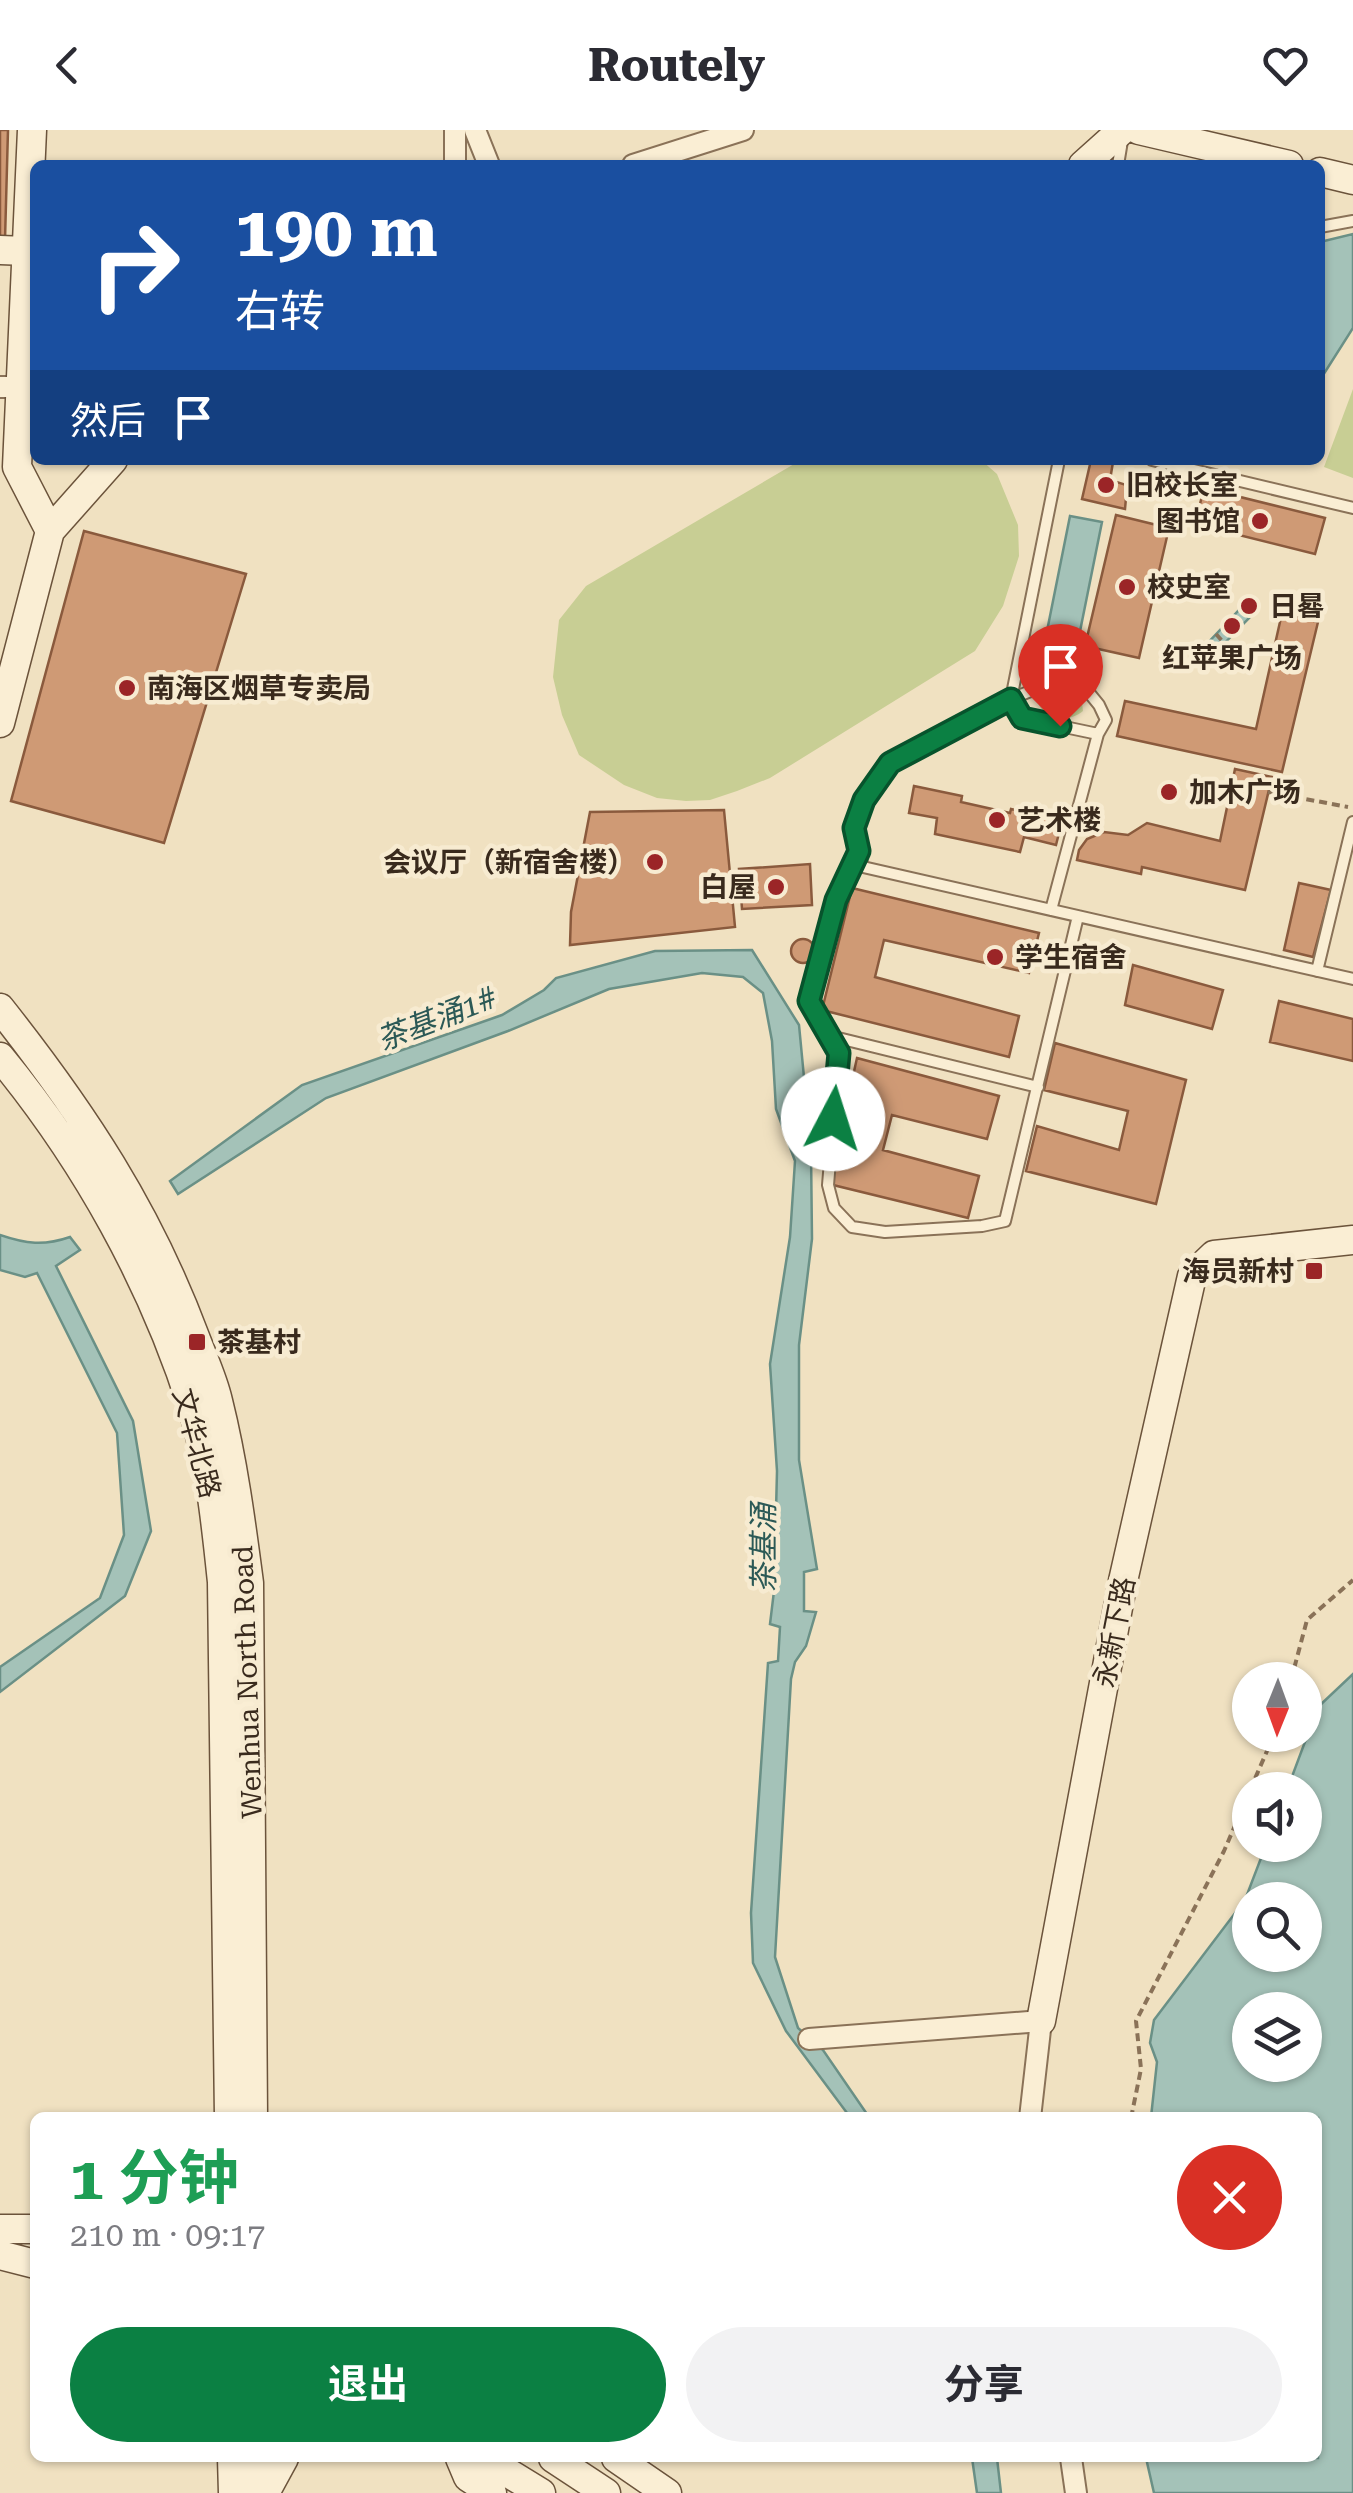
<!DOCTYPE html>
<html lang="zh">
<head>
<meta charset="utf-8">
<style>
	:root { --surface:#fff; --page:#f2f2f3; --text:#2b2b33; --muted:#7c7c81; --accent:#0b8043 }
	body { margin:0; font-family:"Roboto Serif","Noto Sans SC",serif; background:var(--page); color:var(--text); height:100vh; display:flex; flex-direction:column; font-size:38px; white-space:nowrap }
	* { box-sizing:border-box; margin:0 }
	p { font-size:32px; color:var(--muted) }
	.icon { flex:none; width:55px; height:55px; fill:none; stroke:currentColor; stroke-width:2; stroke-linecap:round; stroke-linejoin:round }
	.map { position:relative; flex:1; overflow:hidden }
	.details { position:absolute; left:30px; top:1982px; width:1292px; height:350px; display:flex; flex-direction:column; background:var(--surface); border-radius:15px; box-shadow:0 2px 8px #0004 }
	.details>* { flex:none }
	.guide { position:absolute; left:30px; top:30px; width:1295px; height:305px; border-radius:15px; box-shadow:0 2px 8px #0004; background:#1a4fa0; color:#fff; overflow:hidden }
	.needle { width:65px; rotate:181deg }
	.tools { position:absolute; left:1232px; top:1532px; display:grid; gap:20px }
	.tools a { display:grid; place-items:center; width:90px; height:90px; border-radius:50%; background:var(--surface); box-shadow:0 2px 8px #0004; font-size:50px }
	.pin { position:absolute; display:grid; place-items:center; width:85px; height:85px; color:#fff; margin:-102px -42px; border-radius:50% 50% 50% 0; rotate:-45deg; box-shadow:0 0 10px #0007 }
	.pin .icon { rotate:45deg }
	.me { position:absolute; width:110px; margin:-55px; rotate:5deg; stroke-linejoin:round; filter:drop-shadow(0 0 8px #0008) }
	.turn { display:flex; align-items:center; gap:35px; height:210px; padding:0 40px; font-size:45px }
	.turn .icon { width:130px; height:130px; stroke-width:2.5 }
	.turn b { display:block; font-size:70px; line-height:85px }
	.then { display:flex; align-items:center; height:95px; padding:0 40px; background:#0003; gap:20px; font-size:38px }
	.round { display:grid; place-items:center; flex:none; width:105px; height:105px; border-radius:52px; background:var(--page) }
	.headline { display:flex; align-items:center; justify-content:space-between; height:170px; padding:0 40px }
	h1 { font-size:60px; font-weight:700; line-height:75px; color:#1e9e55 }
	.primary-button { display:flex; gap:20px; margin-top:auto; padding:20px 40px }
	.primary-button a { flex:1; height:115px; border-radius:60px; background:var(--accent); color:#fff; font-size:40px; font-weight:700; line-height:115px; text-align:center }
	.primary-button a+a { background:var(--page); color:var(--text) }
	header { display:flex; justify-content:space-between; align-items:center; height:130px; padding:0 40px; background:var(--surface); font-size:45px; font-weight:700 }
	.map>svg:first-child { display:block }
</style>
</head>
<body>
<header><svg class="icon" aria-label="back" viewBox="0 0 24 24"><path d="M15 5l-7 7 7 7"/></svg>Routely<svg class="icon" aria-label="heart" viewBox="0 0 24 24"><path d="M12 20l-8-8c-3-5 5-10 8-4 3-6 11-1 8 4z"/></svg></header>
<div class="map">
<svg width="1353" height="2363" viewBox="0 0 1353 2363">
	<rect width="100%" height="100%" fill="#f0e1c1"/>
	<path fill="#c8ce94" d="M 1353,259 L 1353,348 L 1324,337 Z
		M 801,330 L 981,330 L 997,344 L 1018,395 L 1019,426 L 1003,476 L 975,521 L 770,648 L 737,661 L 710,670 L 686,671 L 657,668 L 624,655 L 579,625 L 562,585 L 553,547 L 559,490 L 586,456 Z
		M 1053,561 L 1070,561 L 1081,565 L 1083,581 C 1068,594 1041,590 1037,569 Z"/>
	<path fill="#a4c2b8" stroke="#6a9086" stroke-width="2.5" fill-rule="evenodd" d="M 1353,104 L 1353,198 L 1320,250 L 1320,112 Z
		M 1070,386 L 1102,392 L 1073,536 L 1041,531 Z
		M 1239,480 L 1249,488 L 1214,524 L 1209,518 L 1203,518 Z
		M 752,820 L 799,895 L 811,1021 L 812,1109 L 799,1215 L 799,1330 L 817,1439 L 804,1442 L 804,1481 L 816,1482 L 806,1516 L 795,1532 L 791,1549 L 775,1827 L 798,1898 L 823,1920 L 869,1987 L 850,1987 L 786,1901 L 753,1833 L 751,1783 L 768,1533 L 778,1531 L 780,1497 L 770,1494 L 774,1461 L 777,1341 L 770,1234 L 790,1107 L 795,1031 L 776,979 L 772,911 L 763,863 L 743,847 L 702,843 L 609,859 L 508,901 L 326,968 L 178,1064 L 170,1051 L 302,955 L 502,885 L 544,860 L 556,848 L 655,821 Z
		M 0,1105 C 26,1114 44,1116 70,1107 L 80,1120 L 56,1136 L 133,1291 L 151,1401 L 125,1466 L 0,1562 L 0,1537 L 100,1468 L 124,1405 L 117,1303 L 37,1143 L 25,1147 L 0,1140 Z
		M 1353,1544 L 1353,2363 L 1154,2363 L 1146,2328 L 1318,2328 L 1318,1988 L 1151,1987 L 1157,1932 L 1150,1913 L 1154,1890 L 1245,1770 L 1266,1715 L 1305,1715 L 1305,1660 L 1287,1660 L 1318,1577 ZM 1305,1770 L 1305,1825 L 1250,1825 L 1250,1770 ZM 1305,1880 L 1305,1935 L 1250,1935 L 1250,1880 Z
		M 972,2328 L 997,2328 L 1001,2363 L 977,2363 Z"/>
	<path fill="#cf9a75" stroke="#8a5a3d" stroke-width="2.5" d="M 0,0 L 8,0 L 5,110 L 0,110 Z
		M 1091,330 L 1113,332 L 1110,350 L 1139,359 L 1137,369 L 1126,368 L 1125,379 L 1082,369 Z
		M 1204,358 L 1325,388 L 1315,424 L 1195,394 Z
		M 1116,385 L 1169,398 L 1139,528 L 1085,516 Z
		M 84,401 L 246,444 L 164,713 L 11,671 Z
		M 1282,483 L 1318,492 L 1282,642 L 1117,606 L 1125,571 L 1256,599 Z
		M 1235,639 L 1272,647 L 1245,760 L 1142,737 L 1141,744 L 1077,730 L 1079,720 L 1087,709 L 1104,702 L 1128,705 L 1147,693 L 1220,711 Z
		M 914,656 L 962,666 L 961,672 L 1010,683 L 1011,679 L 1062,691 L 1056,715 L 1024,707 L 1020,722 L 935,704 L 937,688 L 909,683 Z
		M 724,680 L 735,797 L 570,815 L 571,782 L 590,682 Z
		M 810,734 L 812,775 L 742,779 L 739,739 Z
		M 1299,753 L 1331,760 L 1313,827 L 1284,820 Z
		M 852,758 L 1039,803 L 1029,843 L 884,810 L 875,847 L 1019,886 L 1009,927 L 822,880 Z
		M791 821a12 12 0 1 1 24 0a12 12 0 1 1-24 0Z
		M 1133,835 L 1223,860 L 1212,899 L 1125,875 Z
		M 1279,871 L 1353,889 L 1353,931 L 1270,912 Z
		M 1055,913 L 1186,950 L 1156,1074 L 1026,1041 L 1037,996 L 1119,1020 L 1128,981 L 1044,960 Z
		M 857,928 L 999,966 L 987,1009 L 892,985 L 883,1020 L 979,1046 L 968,1088 L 829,1054 Z"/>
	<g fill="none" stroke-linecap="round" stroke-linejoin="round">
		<defs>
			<path id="lane" d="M 1118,35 L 1122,11
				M 1320,97 L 1353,91
				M 1059,330 L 1011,569 L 1022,588 L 1098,604
				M 1152,330 L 1353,378
				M 859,721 L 836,771 L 809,871 L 839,923 L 828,1055 L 834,1078 L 852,1097 L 885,1102 L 982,1096 L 1005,1091 L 1078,786
				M 1051,780 L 1098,604 L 1106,590 L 1099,575 L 1086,559 L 1067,553 L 1048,554 L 1011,569 L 889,633 L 864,670 L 854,699 L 863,737 L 1353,849
				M 1317,841 L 1353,692
				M 830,906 L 1038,957"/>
			<path id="street" d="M 475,0 L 489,35
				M 455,35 L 455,0
				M 633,35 L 743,0
				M 0,257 L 21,257
				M 809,1909 L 1041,1891 L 1030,1988
				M 1071,2328 L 1076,2363"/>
			<path id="secondary" d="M 32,0 L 17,337 L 50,401
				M 1139,0 L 1289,35
				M 1083,35 L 1122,0
				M 1320,42 L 1353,50
				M 0,120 L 26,121
				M 0,593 L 50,401 L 113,330
				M 0,878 C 83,983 148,1081 195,1207 C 203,1228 213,1249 218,1271 C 233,1331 241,1392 249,1453 L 253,1988
				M 0,927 C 85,1030 153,1152 193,1279 C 210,1335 216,1394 222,1452 L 229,1988
				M 1041,1891 L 1123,1451 L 1192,1146 L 1214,1125 L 1353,1110
				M 0,2099 L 35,2099
				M 0,2125 L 35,2134
				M 232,2328 L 233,2363
				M 460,2328 L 468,2347 L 492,2363
				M 484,2328 L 541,2363
				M 553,2328 L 606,2363
				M 616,2328 L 667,2363
				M 255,2363 L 255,2328
				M 265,2363 L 284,2328"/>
		</defs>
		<use href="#lane" stroke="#8a7258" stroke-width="14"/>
		<use href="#street" stroke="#8a7258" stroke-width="24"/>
		<use href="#secondary" stroke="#6b533b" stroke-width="31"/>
		<path stroke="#8a7258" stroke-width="4" stroke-dasharray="8 5" stroke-linecap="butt" d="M 1228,493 L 1237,501
			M 1216,504 L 1224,513
			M 1268,662 L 1348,677
			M 1291,1550 L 1307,1490 L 1353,1450
			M 1250,1660 L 1274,1605
			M 1131,1988 L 1141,1939 L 1136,1891 L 1224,1721 L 1250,1661"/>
		<use href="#lane" stroke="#faeed4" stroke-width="10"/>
		<use href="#street" stroke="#faeed4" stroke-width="20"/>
		<use href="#secondary" stroke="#faeed4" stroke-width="28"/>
	</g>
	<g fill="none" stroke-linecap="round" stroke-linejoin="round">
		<defs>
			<path id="route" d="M 833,989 L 839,923 L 809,871 L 836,770 L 859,721 L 854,698 L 864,670 L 890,633 L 1011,569 L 1022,588 L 1060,596"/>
		</defs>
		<use href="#route" stroke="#07532c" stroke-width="25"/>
		<use href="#route" stroke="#0b8043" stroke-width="18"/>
	</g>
	<g fill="#9b2527" stroke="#f7ebd1" stroke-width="4">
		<circle cx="1106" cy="355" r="10"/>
		<circle cx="1260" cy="391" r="10"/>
		<circle cx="1127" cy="457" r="10"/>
		<circle cx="1249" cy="476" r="10"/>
		<circle cx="1232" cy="496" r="10"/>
		<circle cx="127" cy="558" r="10"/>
		<circle cx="1169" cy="662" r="10"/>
		<circle cx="997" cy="690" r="10"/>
		<circle cx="655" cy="732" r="10"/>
		<circle cx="776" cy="757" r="10"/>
		<circle cx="995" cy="827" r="10"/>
		<rect x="1304" y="1131" width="20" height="20" rx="5"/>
		<rect x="187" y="1202" width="20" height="20" rx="5"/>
	</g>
	<g text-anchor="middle" stroke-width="9" stroke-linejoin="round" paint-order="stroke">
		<g font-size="28" font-weight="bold" fill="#392a1d" stroke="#f7ebd1" text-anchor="start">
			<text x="1126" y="365">旧校长室</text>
			<text x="1240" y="401" text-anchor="end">图书馆</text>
			<text x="1147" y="467">校史室</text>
			<text x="1269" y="486">日晷</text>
			<text x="1232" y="538" text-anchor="middle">红苹果广场</text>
			<text x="147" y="568">南海区烟草专卖局</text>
			<text x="1189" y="672">加木广场</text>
			<text x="1017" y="700">艺术楼</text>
			<text x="635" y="742" text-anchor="end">会议厅（新宿舍楼）</text>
			<text x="756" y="767" text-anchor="end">白屋</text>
			<text x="1015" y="837">学生宿舍</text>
			<text x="1294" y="1151" text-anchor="end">海员新村</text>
			<text x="217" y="1222">茶基村</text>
		</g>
		<g font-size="28" fill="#392a1d" stroke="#f7ebd1">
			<text transform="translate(197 1313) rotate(75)" y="10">文华北路</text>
			<text transform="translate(1114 1502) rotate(-79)" y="10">永新下路</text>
			<text transform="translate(247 1552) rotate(-92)" y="10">Wenhua North Road</text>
		</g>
		<g font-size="30" font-style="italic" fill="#2b5956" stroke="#f7ebd1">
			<text transform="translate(437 889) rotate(-21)" y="10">茶基涌1#</text>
			<text transform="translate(764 1418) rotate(-90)" y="10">茶基涌</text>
		</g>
	</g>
</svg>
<div class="tools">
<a><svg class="needle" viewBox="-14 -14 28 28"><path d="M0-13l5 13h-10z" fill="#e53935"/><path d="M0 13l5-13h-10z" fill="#7c7c81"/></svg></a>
<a><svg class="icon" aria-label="sound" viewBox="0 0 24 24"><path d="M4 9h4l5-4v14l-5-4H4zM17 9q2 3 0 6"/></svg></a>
<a><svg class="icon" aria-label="search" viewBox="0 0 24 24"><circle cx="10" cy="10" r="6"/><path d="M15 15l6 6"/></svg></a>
<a><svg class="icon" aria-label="layers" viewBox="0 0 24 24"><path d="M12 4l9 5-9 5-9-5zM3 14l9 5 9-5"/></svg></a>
</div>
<div class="pin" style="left:1060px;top:596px;background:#d93025"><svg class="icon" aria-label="arrive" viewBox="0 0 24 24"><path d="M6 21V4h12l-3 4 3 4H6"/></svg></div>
<svg class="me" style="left:833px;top:989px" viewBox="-20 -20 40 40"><circle r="19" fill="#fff"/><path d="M0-13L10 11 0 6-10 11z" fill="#0b8043"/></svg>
<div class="guide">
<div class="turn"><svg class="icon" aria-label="right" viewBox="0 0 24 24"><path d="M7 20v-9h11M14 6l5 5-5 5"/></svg><div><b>190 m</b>右转</div></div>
<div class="then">然后<svg class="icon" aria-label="arrive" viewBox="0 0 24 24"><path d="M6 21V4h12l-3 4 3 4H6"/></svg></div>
</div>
<section class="details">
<div class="headline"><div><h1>1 分钟</h1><p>210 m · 09:17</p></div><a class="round" style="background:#d93025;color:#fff"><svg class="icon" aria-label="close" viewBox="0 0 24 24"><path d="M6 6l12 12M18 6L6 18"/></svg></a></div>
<div class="primary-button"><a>退出</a><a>分享</a></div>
</section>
</div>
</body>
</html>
